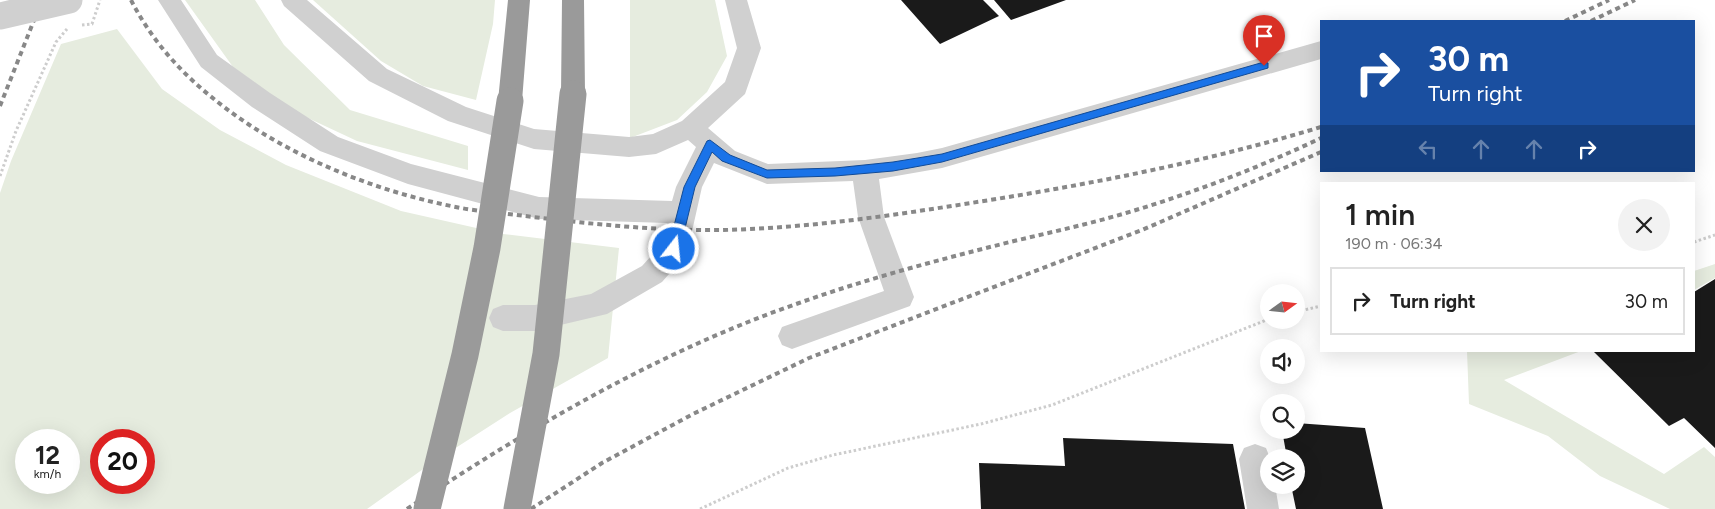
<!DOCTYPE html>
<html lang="en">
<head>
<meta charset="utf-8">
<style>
	:root { --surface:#fff; --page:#f2f2f2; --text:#222; --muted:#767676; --line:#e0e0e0 }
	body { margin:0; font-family:Figtree,sans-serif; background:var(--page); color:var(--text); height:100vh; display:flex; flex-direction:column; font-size:19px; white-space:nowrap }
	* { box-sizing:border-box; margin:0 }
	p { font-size:16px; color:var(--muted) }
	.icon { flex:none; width:28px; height:28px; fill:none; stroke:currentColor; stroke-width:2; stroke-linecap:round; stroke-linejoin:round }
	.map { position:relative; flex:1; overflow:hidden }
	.drawer { position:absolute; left:1320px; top:182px; width:375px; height:170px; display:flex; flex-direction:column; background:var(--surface); border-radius:0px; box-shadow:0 5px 20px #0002 }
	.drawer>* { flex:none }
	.hud { position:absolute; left:1320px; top:20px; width:375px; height:152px; border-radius:0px; box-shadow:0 5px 20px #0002; background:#1a4fa0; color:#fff; overflow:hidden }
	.needle { width:32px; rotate:75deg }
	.buttons { position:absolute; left:1260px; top:284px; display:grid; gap:10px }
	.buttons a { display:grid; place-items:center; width:45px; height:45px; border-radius:50%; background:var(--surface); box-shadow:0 5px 20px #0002; font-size:25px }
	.speed { position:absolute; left:15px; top:429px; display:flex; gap:10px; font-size:25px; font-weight:700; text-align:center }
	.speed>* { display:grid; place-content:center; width:65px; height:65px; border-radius:50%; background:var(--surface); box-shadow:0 5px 20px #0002; line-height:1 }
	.speed small { font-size:12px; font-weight:400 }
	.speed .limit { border:8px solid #d22; background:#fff; color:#111 }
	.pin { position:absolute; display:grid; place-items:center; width:42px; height:42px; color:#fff; margin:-51px -21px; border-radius:50% 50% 50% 0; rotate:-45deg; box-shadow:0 0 5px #0007 }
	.pin .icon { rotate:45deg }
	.me { position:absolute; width:55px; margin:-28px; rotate:16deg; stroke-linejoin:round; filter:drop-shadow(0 0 4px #0008) }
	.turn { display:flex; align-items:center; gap:18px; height:105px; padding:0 25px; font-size:22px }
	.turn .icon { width:65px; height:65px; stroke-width:2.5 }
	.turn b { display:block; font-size:35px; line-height:42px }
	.lanes { display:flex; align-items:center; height:48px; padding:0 25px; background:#0003; justify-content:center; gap:25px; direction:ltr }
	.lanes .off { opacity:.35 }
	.round { display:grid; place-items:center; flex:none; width:52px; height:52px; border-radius:26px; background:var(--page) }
	.headline { display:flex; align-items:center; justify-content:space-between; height:85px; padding:0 25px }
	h1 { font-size:30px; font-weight:600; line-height:38px }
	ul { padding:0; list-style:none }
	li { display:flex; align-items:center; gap:15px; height:68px; margin:0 10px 8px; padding:0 15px; border:2px solid var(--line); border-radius:0px }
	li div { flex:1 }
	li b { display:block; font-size:19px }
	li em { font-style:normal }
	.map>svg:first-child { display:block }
</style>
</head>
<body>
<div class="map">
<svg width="1715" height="509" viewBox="0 0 1715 509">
	<rect width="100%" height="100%" fill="#fff"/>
	<path fill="#e6ecdf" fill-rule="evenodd" d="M 185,0 L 255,0 L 284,45 L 350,110 L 468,146 L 468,170 L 357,141 L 293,111 L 233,67 Z
		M 313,0 L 495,0 L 493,24 L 476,100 L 423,86 L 381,61 Z
		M 630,0 L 715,0 L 727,56 L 707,92 L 677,120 L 630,138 Z
		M 117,29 L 162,89 L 220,130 L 286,165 L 401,211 L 503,234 L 619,248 L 608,358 L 510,413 L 426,467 L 367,509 L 0,509 L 0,193 L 11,161 L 61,44 ZM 26,440 L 69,440 L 69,482 L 26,482 ZM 101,440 L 144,440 L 144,482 L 101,482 Z
		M 1715,264 L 1715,278 L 1694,290 L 1694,271 Z
		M 1467,351 L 1581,351 L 1504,380 L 1664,474 L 1704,447 L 1715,457 L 1715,509 L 1670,509 L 1600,476 L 1548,436 L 1469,404 Z"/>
	<path fill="#1a1a1a" d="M 901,0 L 983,0 L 999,16 L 940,44 Z
		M 994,0 L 1066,0 L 1011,20 Z
		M 1715,279 L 1715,448 L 1684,418 L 1669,426 L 1594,352 L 1694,351 L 1694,292 Z
		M 1296,423 L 1365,428 L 1383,509 L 1296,509 L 1291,485 L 1296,485 L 1296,458 L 1287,458 L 1282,430 L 1296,430 Z
		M 1063,438 L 1233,444 L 1245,509 L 981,509 L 979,463 L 1065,466 Z"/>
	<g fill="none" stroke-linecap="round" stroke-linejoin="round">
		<path stroke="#cdcdcd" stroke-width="3" stroke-dasharray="2.5 2.5" stroke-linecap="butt" d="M 82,25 L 92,24 L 100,0
			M 0,176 L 16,131 L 56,42 L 67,29
			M 1694,242 L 1715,235
			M 1296,312 L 1321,306
			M 700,509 L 788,468 L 833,455 L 981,424 L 1052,405 L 1269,319"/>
		<path fill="#d0d0d0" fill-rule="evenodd" d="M 158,0 L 181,0 L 217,55 L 270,93 L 338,137 L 411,164 L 539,197 L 672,201 L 676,187 L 696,147 L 688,140 L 656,154 L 629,157 L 534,149 L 448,121 L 369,81 L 284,6 L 281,0 L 307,0 L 387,69 L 466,107 L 534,129 L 629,137 L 653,134 L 682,121 L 725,82 L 737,48 L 725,0 L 747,0 L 761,48 L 745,94 L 708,128 L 735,151 L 768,164 L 865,160 L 917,153 L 942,148 L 1321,41 L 1321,59 L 942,168 L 879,179 L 884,217 L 914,297 L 910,306 L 792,349 L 782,345 L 778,336 L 782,327 L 884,291 L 858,217 L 853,181 L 767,184 L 714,163 L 702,187 L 688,249 L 684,257 L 662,282 L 607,314 L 535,331 L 503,331 L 493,327 L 489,318 L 493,309 L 503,305 L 535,305 L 591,294 L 642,266 L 662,244 L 667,223 L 539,219 L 408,184 L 320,151 L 252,107 L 201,67 Z
			M 1255,444 L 1266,448 L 1270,458 L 1269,485 L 1275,485 L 1279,509 L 1247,509 L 1239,459 L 1244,448 Z"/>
		<path fill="#9a9a9a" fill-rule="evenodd" d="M 508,0 L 530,0 L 522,101 L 519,108 L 510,110 L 501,108 L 498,101 Z
			M 562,0 L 584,0 L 585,94 L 582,101 L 573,103 L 564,101 L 561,94 Z"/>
		<path stroke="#888" stroke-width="4" stroke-dasharray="5 4" stroke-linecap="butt" d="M 131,0 C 158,53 199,91 248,124 C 312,166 387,194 461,208 C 482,212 504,213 525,216 C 591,224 657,231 723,230 C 813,228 901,214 990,200 C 1102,182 1212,160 1321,127
			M 1565,21 L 1609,0
			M 1591,21 L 1635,0
			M 0,106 L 42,0
			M 407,509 C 531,427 658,352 799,303 C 869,278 942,259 1014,241 C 1052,232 1089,224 1126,213 C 1193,193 1258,168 1321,138
			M 531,509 L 602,463 L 693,414 L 809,358 L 1142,230 L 1321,152"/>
		<path stroke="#d0d0d0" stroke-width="27" d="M 0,16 L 69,0"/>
		<path stroke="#9a9a9a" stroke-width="27" d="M 427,509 L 465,355 L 487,248 L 510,101
			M 517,509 L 546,354 L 573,94"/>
	</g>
	<path fill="#1a73e8" stroke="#114b97" d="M 1264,62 L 1268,63 L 1268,68 L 942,162 L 893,171 L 835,176 L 767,178 L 722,161 L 712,152 L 695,187 L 680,249 L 678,252 L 670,252 L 668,249 L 684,187 L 707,141 L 710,140 L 730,155 L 767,170 L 835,168 L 893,162 L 942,154 Z"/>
</svg>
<div class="buttons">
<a><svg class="needle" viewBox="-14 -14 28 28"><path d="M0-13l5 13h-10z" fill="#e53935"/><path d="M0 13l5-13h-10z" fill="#767676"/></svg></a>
<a><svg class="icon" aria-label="sound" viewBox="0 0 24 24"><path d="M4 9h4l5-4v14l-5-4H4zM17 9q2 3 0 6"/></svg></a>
<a><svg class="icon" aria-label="search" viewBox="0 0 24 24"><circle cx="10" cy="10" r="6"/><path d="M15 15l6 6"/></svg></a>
<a><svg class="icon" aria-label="layers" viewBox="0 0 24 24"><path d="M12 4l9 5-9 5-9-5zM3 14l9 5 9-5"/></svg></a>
</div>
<div class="speed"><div>12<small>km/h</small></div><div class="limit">20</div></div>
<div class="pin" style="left:1264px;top:66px;background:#d93025"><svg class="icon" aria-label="arrive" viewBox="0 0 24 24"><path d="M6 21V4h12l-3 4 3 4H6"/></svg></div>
<svg class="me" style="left:674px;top:249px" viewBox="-20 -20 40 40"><circle r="17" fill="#1a73e8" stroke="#fff" stroke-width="3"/><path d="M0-11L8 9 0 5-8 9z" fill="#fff"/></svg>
<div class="hud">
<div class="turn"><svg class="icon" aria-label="right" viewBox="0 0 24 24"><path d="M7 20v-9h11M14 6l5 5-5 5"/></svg><div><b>30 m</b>Turn right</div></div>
<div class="lanes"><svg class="icon off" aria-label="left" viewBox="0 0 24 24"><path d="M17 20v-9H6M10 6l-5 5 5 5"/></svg><svg class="icon off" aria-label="ahead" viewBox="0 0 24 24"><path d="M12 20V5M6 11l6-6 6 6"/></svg><svg class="icon off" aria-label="ahead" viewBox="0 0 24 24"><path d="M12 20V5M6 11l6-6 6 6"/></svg><svg class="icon" aria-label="right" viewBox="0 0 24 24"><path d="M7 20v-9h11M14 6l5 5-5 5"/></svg></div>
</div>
<section class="drawer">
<div class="headline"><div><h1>1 min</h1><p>190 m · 06:34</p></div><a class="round"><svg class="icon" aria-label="close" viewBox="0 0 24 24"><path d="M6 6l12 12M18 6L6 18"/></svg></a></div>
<ul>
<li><svg class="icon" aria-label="right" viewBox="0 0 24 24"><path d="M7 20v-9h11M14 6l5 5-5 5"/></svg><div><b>Turn right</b></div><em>30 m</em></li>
</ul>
</section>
</div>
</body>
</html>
